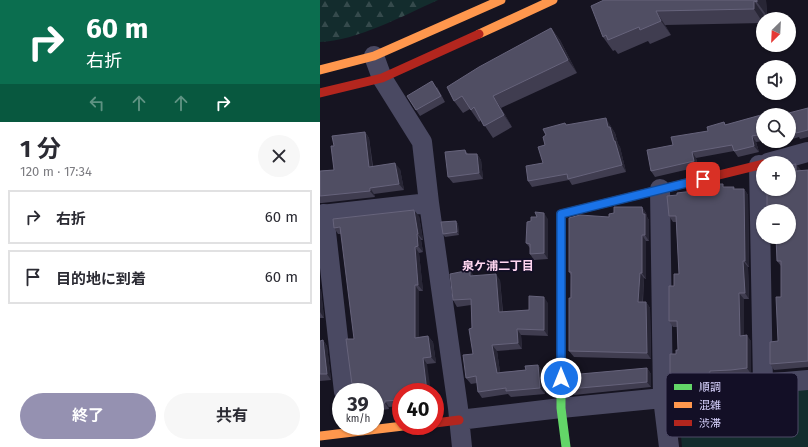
<!DOCTYPE html>
<html lang="ja">
<head>
<meta charset="utf-8">
<style>
	:root { --surface:#fff; --page:#f7f7f7; --text:#2b2b33; --muted:#7c7c81; --line:#e1e1e2; --accent:#9591b1 }
	body { margin:0; font-family:"Fira Sans","Noto Sans JP",sans-serif; background:var(--page); color:var(--text); height:100vh; display:flex; flex-direction:column; font-size:15px; white-space:nowrap }
	* { box-sizing:border-box; margin:0 }
	p { font-size:13px; color:var(--muted) }
	.icon { flex:none; width:22px; height:22px; fill:none; stroke:currentColor; stroke-width:2; stroke-linecap:round; stroke-linejoin:round }
	.map { position:relative; flex:1; overflow:hidden }
	.panel { display:flex; flex-direction:column; background:var(--surface); width:320px }
	.panel>* { flex:none }
	.hud { background:#0b6e4f; color:#fff; overflow:hidden }
	.needle { width:26px; rotate:204deg }
	.tools { position:absolute; left:436px; top:12px; display:grid; gap:8px }
	.tools a { display:grid; place-items:center; width:40px; height:40px; border-radius:50%; background:var(--surface); box-shadow:0 1px 3px #0004; font-size:20px }
	.speed { position:absolute; left:12px; top:383px; display:flex; gap:8px; font-size:20px; font-weight:700; text-align:center }
	.speed>* { display:grid; place-content:center; width:52px; height:52px; border-radius:50%; background:var(--surface); box-shadow:0 1px 3px #0004; line-height:1 }
	.speed small { font-size:10px; font-weight:400 }
	.speed .limit { border:6px solid #d22; background:#fff; color:#111 }
	.pin { position:absolute; display:grid; place-items:center; width:34px; height:34px; color:#fff; margin:-17px; border-radius:8px; box-shadow:0 2px 6px #0006 }
	.me { position:absolute; width:44px; margin:-22px; rotate:0deg; stroke-linejoin:round; filter:drop-shadow(0 0 3px #0008) }
	.turn { display:flex; align-items:center; gap:14px; height:84px; padding:0 20px; font-size:18px }
	.turn .icon { width:52px; height:52px; stroke-width:2.5 }
	.turn b { display:block; font-size:28px; line-height:34px }
	.lanes { display:flex; align-items:center; height:38px; padding:0 20px; background:#0003; justify-content:center; gap:20px; direction:ltr }
	.lanes .off { opacity:.35 }
	.round { display:grid; place-items:center; flex:none; width:42px; height:42px; border-radius:21px; background:var(--page) }
	.headline { display:flex; align-items:center; justify-content:space-between; height:68px; padding:0 20px }
	h1 { font-size:24px; font-weight:700; line-height:30px }
	.cta { display:flex; gap:8px; margin-top:auto; padding:8px 20px }
	.cta a { flex:1; height:46px; border-radius:24px; background:var(--accent); color:#fff; font-size:16px; font-weight:700; line-height:46px; text-align:center }
	.cta a+a { background:var(--page); color:var(--text) }
	ul { padding:0; list-style:none }
	li { display:flex; align-items:center; gap:12px; height:54px; margin:0 8px 6px; padding:0 12px; border:2px solid var(--line); border-radius:0px }
	li div { flex:1 }
	li b { display:block; font-size:15px }
	li em { font-style:normal }
	main { display:flex; flex:1; min-height:0 }
	.map>svg:first-child { display:block }
</style>
</head>
<body>
<main>
<section class="panel">
<div class="hud">
<div class="turn"><svg class="icon" aria-label="right" viewBox="0 0 24 24"><path d="M7 20v-9h11M14 6l5 5-5 5"/></svg><div><b>60 m</b>右折</div></div>
<div class="lanes"><svg class="icon off" aria-label="left" viewBox="0 0 24 24"><path d="M17 20v-9H6M10 6l-5 5 5 5"/></svg><svg class="icon off" aria-label="ahead" viewBox="0 0 24 24"><path d="M12 20V5M6 11l6-6 6 6"/></svg><svg class="icon off" aria-label="ahead" viewBox="0 0 24 24"><path d="M12 20V5M6 11l6-6 6 6"/></svg><svg class="icon" aria-label="right" viewBox="0 0 24 24"><path d="M7 20v-9h11M14 6l5 5-5 5"/></svg></div>
</div>
<div class="headline"><div><h1>1 分</h1><p>120 m · 17:34</p></div><a class="round"><svg class="icon" aria-label="close" viewBox="0 0 24 24"><path d="M6 6l12 12M18 6L6 18"/></svg></a></div>
<ul>
<li><svg class="icon" aria-label="right" viewBox="0 0 24 24"><path d="M7 20v-9h11M14 6l5 5-5 5"/></svg><div><b>右折</b></div><em>60 m</em></li>
<li><svg class="icon" aria-label="arrive" viewBox="0 0 24 24"><path d="M6 21V4h12l-3 4 3 4H6"/></svg><div><b>目的地に到着</b></div><em>60 m</em></li>
</ul>
<div class="cta"><a>終了</a><a>共有</a></div>
</section>
<div class="map">
<svg width="488" height="447" viewBox="0 0 488 447">
	<defs>
		<pattern id="forest-firs" width="22" height="20" patternUnits="userSpaceOnUse"><rect width="22" height="20" fill="#132c2d"/><path d="M5 1l3.5 6h-7zM16 11l3.5 6h-7z" fill="#354a4c"/></pattern>
	</defs>
	<rect width="100%" height="100%" fill="#161421"/>
	<path fill="url(#forest-firs)" d="M 0,0 L 118,0 C 85,15 36,41 0,42 Z"/>
	<path fill="#132c2d" d="M 488,389 L 488,447 L 362,447 L 358,405 Z"/>
	<g fill="none" stroke-linecap="round" stroke-linejoin="round">
		<path stroke="#4a4962" stroke-width="20" d="M 54,56 L 62,78 L 102,142 L 109,203 L 138,408 L 142,447
			M 448,163 L 488,152
			M 439,165 L 443,384
			M 340,189 L 343,398 L 349,447
			M 4,214 L 24,392
			M 0,215 L 109,203
			M 139,420 L 241,408 L 343,398 L 443,384 L 488,380"/>
		<path stroke="#63d668" stroke-width="9" d="M 241,226 L 241,408 L 246,447"/>
		<path stroke="#ff974d" stroke-width="9" d="M 159,34 L 233,0
			M 0,70 L 54,56 L 181,0
			M 0,436 L 83,426"/>
		<path stroke="#b3261e" stroke-width="9" d="M 0,93 L 62,78 L 159,34
			M 241,226 L 241,214 L 443,164
			M 115,423 L 139,420"/>
	</g>
	<path fill="#403d50" d="M 284,0 L 446,0 L 447,16 L 444,15 L 443,23 L 345,25 L 351,35 L 330,44 L 328,41 L 298,54 L 295,50 L 293,51 L 283,37 Z
		M 231,28 L 240,40 L 257,73 L 181,108 L 192,127 L 173,138 L 161,120 L 159,122 L 150,109 L 143,113 L 134,101 Z
		M 117,87 L 125,102 L 100,116 L 96,110 Z
		M 488,108 L 488,137 L 480,139 L 479,137 L 469,140 L 469,115 Z
		M 441,115 L 443,118 L 443,141 L 436,142 L 439,152 L 418,157 L 414,151 L 376,158 L 378,167 L 335,177 L 331,171 L 353,145 L 388,131 L 404,122 L 406,125 Z
		M 247,125 L 290,125 L 291,127 L 295,133 L 298,144 L 300,147 L 306,172 L 252,185 L 249,180 L 212,187 L 208,181 L 223,163 L 225,145 Z
		M 45,132 L 49,138 L 53,166 L 80,169 L 84,190 L 54,194 L 55,197 L 2,203 L 0,203 L 0,171 L 14,170 L 14,146 Z
		M 145,150 L 148,154 L 157,154 L 161,160 L 163,179 L 133,183 L 128,177 Z
		M 481,170 L 481,171 L 488,170 L 488,367 L 454,370 L 450,364 L 458,341 L 461,297 L 461,266 L 457,261 L 456,238 L 452,238 L 451,237 L 469,237 Z
		M 406,187 L 414,187 L 415,189 L 424,189 L 428,195 L 429,267 L 428,267 L 429,299 L 424,299 L 424,335 L 431,341 L 431,374 L 415,376 L 394,377 L 394,379 L 371,383 L 354,382 L 350,376 L 358,350 L 357,327 L 353,327 L 349,321 L 354,286 L 359,274 L 356,222 L 353,222 L 349,216 L 357,195 Z
		M 322,207 L 326,213 L 327,217 L 329,220 L 329,241 L 326,241 L 326,279 L 324,278 L 323,302 L 326,302 L 330,308 L 331,359 L 254,357 L 249,351 L 251,275 L 249,272 L 289,217 L 294,213 Z
		M 99,216 L 103,240 L 101,240 L 103,252 L 99,253 L 103,291 L 99,291 L 99,337 L 108,336 L 113,342 L 116,363 L 107,364 L 81,392 L 81,406 L 69,407 L 69,409 L 55,411 L 55,392 L 21,234 L 18,234 L 14,228 Z
		M 228,219 L 228,259 L 214,260 L 210,254 L 210,248 L 206,243 Z
		M 136,221 L 138,224 L 139,235 L 125,237 L 123,234 Z
		M 154,276 L 180,280 L 183,312 L 209,310 L 228,303 L 228,336 L 201,335 L 202,349 L 177,351 L 180,372 L 206,370 L 218,365 L 222,371 L 225,394 L 191,397 L 188,394 L 162,398 L 158,392 L 157,383 L 151,384 L 146,378 L 153,354 L 151,305 L 137,307 L 133,300 Z
		M 0,289 L 1,290 L 4,318 L 0,318 Z
		M 3,340 L 7,346 L 11,380 L 0,381 L 0,341 Z
		M 327,368 L 331,374 L 331,387 L 254,395 L 249,389 Z"/>
	<path fill="#282635" d="M 437,0 L 446,0 L 447,16 L 437,2 Z
		M 434,1 L 444,15 L 443,23 L 434,9 Z
		M 336,11 L 345,25 L 351,35 L 341,21 Z
		M 231,28 L 240,40 L 257,73 L 248,60 Z
		M 173,96 L 181,108 L 192,127 L 184,115 Z
		M 286,118 L 295,133 L 298,144 L 300,147 L 306,172 L 302,165 L 294,141 L 288,127 Z
		M 45,132 L 49,138 L 53,173 L 49,167 Z
		M 432,136 L 436,142 L 439,152 L 434,146 Z
		M 372,152 L 376,158 L 378,167 L 374,161 Z
		M 157,154 L 161,160 L 163,179 L 159,173 Z
		M 75,163 L 80,169 L 84,190 L 79,184 Z
		M 476,164 L 481,170 L 481,177 L 476,171 Z
		M 50,188 L 54,194 L 55,197 L 50,191 Z
		M 424,189 L 428,195 L 429,267 L 425,261 Z
		M 322,207 L 326,213 L 327,217 L 329,220 L 329,241 L 325,235 Z
		M 94,210 L 99,216 L 103,240 L 98,234 Z
		M 224,213 L 228,219 L 228,259 L 224,253 Z
		M 136,221 L 138,224 L 139,235 L 137,232 Z
		M 97,234 L 101,240 L 103,252 L 98,246 Z
		M 322,235 L 326,241 L 326,279 L 322,273 Z
		M 95,247 L 99,253 L 103,291 L 98,285 Z
		M 423,261 L 428,267 L 429,299 L 425,293 Z
		M 150,270 L 154,276 L 150,276 Z
		M 320,273 L 324,278 L 322,308 L 318,302 Z
		M 176,274 L 180,280 L 183,318 L 179,312 Z
		M 95,285 L 99,291 L 99,344 L 95,338 Z
		M 0,289 L 1,290 L 4,318 L 0,312 Z
		M 419,293 L 424,299 L 424,342 L 420,336 Z
		M 224,297 L 228,303 L 228,336 L 224,330 Z
		M 326,302 L 330,308 L 331,359 L 327,353 Z
		M 197,329 L 201,335 L 202,349 L 198,343 Z
		M 427,335 L 431,341 L 431,374 L 427,368 Z
		M 108,336 L 113,342 L 116,363 L 111,357 Z
		M 3,340 L 7,346 L 11,380 L 7,374 Z
		M 172,345 L 177,351 L 181,379 L 177,373 Z
		M 103,358 L 107,364 L 111,392 L 107,392 Z
		M 218,365 L 222,371 L 225,394 L 220,388 Z
		M 327,368 L 331,374 L 331,387 L 327,382 Z
		M 390,371 L 394,377 L 394,379 L 390,373 Z
		M 65,401 L 69,407 L 69,409 L 65,403 Z"/>
	<path fill="#504e63" stroke="#66637b" d="M 284,0 L 437,0 L 437,2 L 434,1 L 434,9 L 336,11 L 341,21 L 320,30 L 319,27 L 288,40 L 286,35 L 283,37 L 271,6 Z
		M 231,28 L 248,60 L 173,96 L 184,115 L 164,126 L 154,107 L 151,110 L 142,96 L 134,101 L 127,87 L 159,67 Z
		M 112,81 L 121,96 L 96,110 L 87,96 Z
		M 488,108 L 488,130 L 476,133 L 475,131 L 469,133 L 469,115 L 461,115 Z
		M 441,115 L 442,120 L 443,120 L 443,134 L 432,136 L 434,146 L 414,151 L 412,145 L 372,152 L 374,161 L 331,171 L 327,150 L 353,145 L 351,137 L 388,131 L 387,127 L 404,122 L 405,125 Z
		M 286,118 L 288,127 L 290,127 L 294,141 L 295,141 L 302,165 L 248,179 L 247,174 L 208,181 L 206,166 L 223,163 L 218,147 L 225,145 L 223,137 L 226,135 L 223,129 L 245,123 L 246,125 Z
		M 45,132 L 49,167 L 75,163 L 79,184 L 50,188 L 50,191 L 0,196 L 0,171 L 14,170 L 11,146 L 14,146 L 12,136 Z
		M 145,150 L 146,154 L 157,154 L 159,173 L 128,177 L 125,152 Z
		M 476,164 L 476,171 L 488,170 L 488,361 L 450,364 L 450,342 L 458,341 L 456,297 L 461,297 L 461,261 L 457,261 L 456,237 L 469,237 L 469,211 L 447,211 L 447,189 L 469,189 L 469,165 Z
		M 387,184 L 403,184 L 403,187 L 414,187 L 413,189 L 424,189 L 425,261 L 423,261 L 425,293 L 419,293 L 420,336 L 427,335 L 427,368 L 411,370 L 390,371 L 390,373 L 366,377 L 350,376 L 350,354 L 356,354 L 356,350 L 358,350 L 357,321 L 349,321 L 349,286 L 354,286 L 354,274 L 359,274 L 356,216 L 349,216 L 347,196 L 357,195 L 357,193 L 373,191 L 373,187 Z
		M 294,207 L 322,207 L 323,214 L 325,214 L 325,235 L 322,235 L 322,273 L 320,273 L 318,302 L 326,302 L 327,353 L 249,351 L 249,298 L 251,298 L 251,272 L 249,272 L 249,218 L 260,215 L 289,217 L 289,214 L 294,213 Z
		M 94,210 L 98,234 L 97,234 L 98,246 L 95,247 L 98,285 L 95,285 L 95,338 L 108,336 L 111,357 L 103,358 L 107,392 L 81,392 L 81,400 L 65,401 L 65,403 L 55,404 L 55,392 L 33,392 L 26,339 L 34,339 L 20,227 L 14,228 L 13,219 Z
		M 215,212 L 224,213 L 224,253 L 210,254 L 210,244 L 206,243 L 207,222 L 211,221 L 211,217 L 217,217 Z
		M 136,221 L 137,232 L 123,234 L 121,222 Z
		M 150,270 L 150,276 L 176,274 L 179,312 L 209,310 L 209,296 L 224,297 L 224,330 L 197,329 L 198,343 L 172,345 L 177,373 L 206,370 L 205,366 L 218,365 L 220,388 L 186,391 L 186,388 L 158,392 L 156,376 L 146,378 L 143,355 L 153,354 L 149,329 L 152,328 L 151,299 L 133,300 L 130,274 Z
		M 3,340 L 7,374 L 0,374 L 0,341 Z
		M 327,368 L 327,382 L 249,389 L 249,375 Z"/>
	<g fill="none" stroke-linecap="round" stroke-linejoin="round">
		<defs>
			<path id="route" d="M 241,378 L 241,214 L 383,179"/>
		</defs>
		<use href="#route" stroke="#114b97" stroke-width="10"/>
		<use href="#route" stroke="#1a73e8" stroke-width="7"/>
	</g>
	<g text-anchor="middle" stroke-width="3.5" stroke-linejoin="round" paint-order="stroke">
		<g font-size="12" font-weight="bold" fill="#ffd6f0" stroke="#130f26">
			<text x="178" y="270">泉ケ浦二丁目</text>
		</g>
	</g>
	<rect x="346" y="373" width="132" height="64" rx="6" fill="#130f26" stroke="#4e4a67" stroke-width="1"/>
	<rect x="354" y="384" width="18" height="6" fill="#63d668"/>
	<rect x="354" y="402" width="18" height="6" fill="#ff974d"/>
	<rect x="354" y="420" width="18" height="6" fill="#b3261e"/>
	<g font-size="11" fill="#d9d4ff">
		<text x="379" y="391">順調</text>
		<text x="379" y="409">混雑</text>
		<text x="379" y="427">渋滞</text>
	</g>
</svg>
<div class="tools">
<a><svg class="needle" viewBox="-14 -14 28 28"><path d="M0-13l5 13h-10z" fill="#e53935"/><path d="M0 13l5-13h-10z" fill="#7c7c81"/></svg></a>
<a><svg class="icon" aria-label="sound" viewBox="0 0 24 24"><path d="M4 9h4l5-4v14l-5-4H4zM17 9q2 3 0 6"/></svg></a>
<a><svg class="icon" aria-label="search" viewBox="0 0 24 24"><circle cx="10" cy="10" r="6"/><path d="M15 15l6 6"/></svg></a>
<a>+</a>
<a>−</a>
</div>
<div class="speed"><div>39<small>km/h</small></div><div class="limit">40</div></div>
<div class="pin" style="left:383px;top:179px;background:#d93025"><svg class="icon" aria-label="arrive" viewBox="0 0 24 24"><path d="M6 21V4h12l-3 4 3 4H6"/></svg></div>
<svg class="me" style="left:241px;top:378px" viewBox="-20 -20 40 40"><circle r="17" fill="#1a73e8" stroke="#fff" stroke-width="3"/><path d="M0-11L8 9 0 5-8 9z" fill="#fff"/></svg>
</div>
</main>
</body>
</html>
